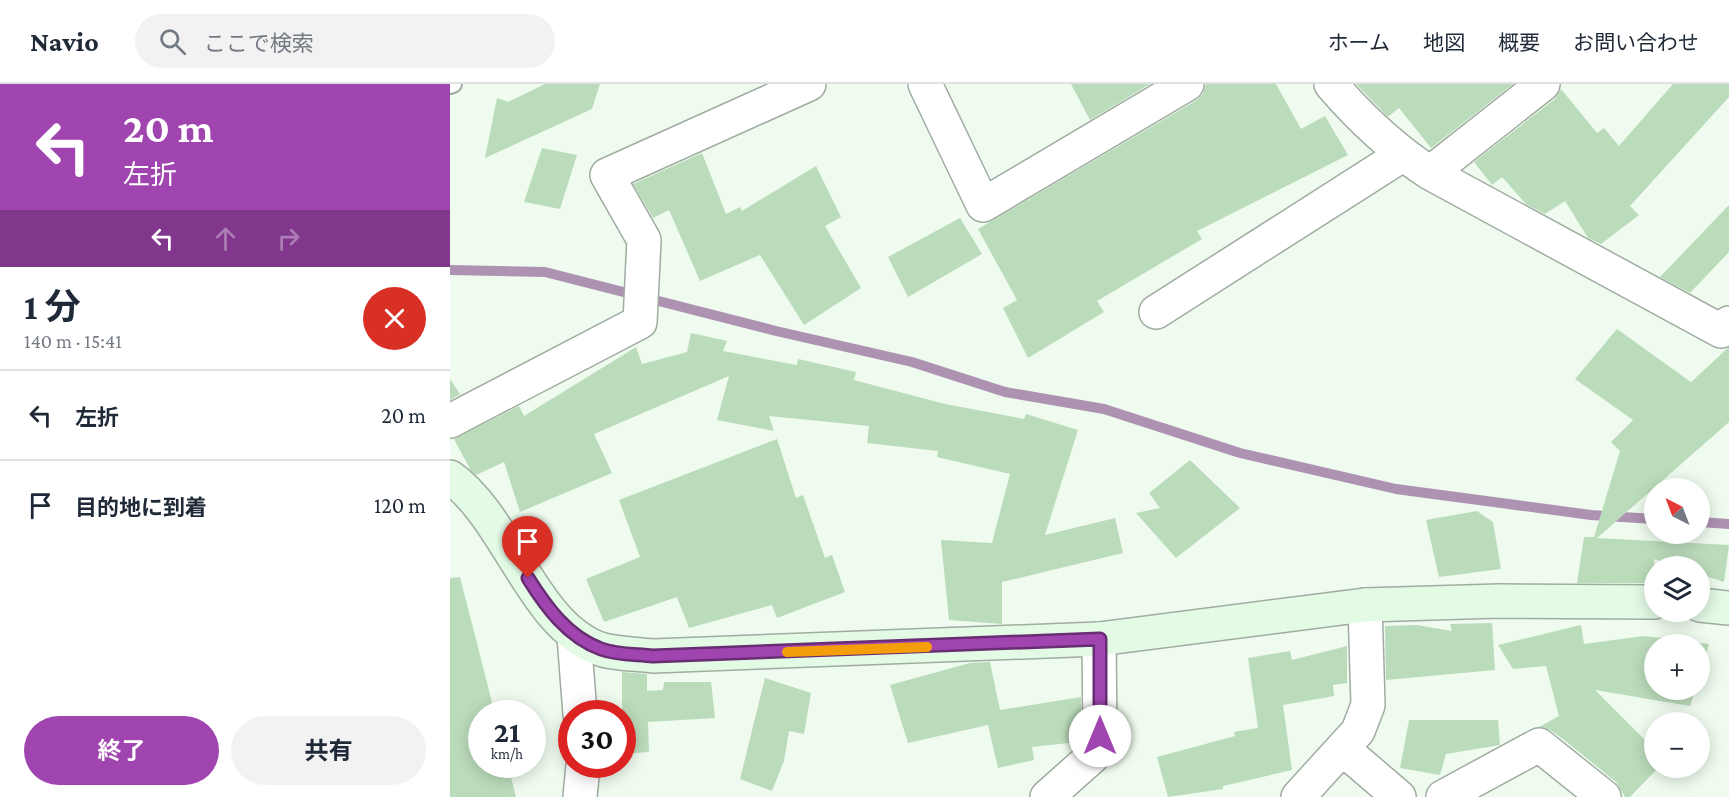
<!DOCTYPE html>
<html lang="ja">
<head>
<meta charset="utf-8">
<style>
	:root { --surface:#fff; --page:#f2f2f3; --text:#1f2937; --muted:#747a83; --line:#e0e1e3; --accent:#a045b0 }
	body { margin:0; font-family:"Crimson Pro","Noto Sans JP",serif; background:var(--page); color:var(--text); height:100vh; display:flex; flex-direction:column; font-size:22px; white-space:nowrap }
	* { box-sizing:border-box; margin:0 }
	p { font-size:20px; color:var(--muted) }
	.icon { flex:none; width:33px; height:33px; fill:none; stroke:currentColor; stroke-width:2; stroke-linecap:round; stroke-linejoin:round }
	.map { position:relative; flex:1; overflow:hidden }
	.drawer { display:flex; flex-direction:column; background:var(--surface); width:450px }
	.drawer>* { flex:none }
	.top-card { background:#a045b0; color:#fff; overflow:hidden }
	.needle { width:39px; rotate:318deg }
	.fabs { position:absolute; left:1194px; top:394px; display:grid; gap:12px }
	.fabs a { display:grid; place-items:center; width:66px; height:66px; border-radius:50%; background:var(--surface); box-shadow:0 3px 15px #0003; font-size:30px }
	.speed { position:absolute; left:18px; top:616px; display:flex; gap:12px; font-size:30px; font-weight:700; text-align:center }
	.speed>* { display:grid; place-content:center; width:78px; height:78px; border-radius:50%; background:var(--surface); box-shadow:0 3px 15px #0003; line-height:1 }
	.speed small { font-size:15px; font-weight:400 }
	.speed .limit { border:9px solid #d22; background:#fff; color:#111 }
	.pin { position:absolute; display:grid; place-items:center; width:51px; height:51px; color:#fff; margin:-62px -26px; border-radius:50% 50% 50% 0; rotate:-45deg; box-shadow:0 0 6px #0007 }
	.pin .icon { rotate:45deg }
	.me { position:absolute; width:66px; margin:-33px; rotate:0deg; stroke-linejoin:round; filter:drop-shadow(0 0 4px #0008) }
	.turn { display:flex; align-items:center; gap:21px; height:126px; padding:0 24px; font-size:27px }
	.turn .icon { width:78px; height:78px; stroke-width:2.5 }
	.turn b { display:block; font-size:42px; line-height:51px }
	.lanes { display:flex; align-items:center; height:57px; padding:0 24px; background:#0003; justify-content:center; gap:30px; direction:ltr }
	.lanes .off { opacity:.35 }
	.round { display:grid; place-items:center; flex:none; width:63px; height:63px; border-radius:32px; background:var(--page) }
	.summary { display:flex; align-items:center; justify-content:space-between; height:102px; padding:0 24px }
	h1 { font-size:36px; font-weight:700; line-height:45px }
	.cta { display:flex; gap:12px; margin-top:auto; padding:12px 24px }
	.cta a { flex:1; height:69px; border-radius:36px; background:var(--accent); color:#fff; font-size:24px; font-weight:700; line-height:69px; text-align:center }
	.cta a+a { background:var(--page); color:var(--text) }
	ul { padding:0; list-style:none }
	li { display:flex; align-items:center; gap:18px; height:90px; padding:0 24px; border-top:2px solid var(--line) }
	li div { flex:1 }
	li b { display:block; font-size:22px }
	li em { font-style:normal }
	header { display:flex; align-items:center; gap:36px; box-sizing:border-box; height:84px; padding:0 30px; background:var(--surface); border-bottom:2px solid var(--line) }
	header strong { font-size:28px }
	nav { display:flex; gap:33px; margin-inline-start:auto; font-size:21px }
	.search { width:420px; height:54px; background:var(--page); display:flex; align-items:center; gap:15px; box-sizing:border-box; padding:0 21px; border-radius:33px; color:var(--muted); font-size:22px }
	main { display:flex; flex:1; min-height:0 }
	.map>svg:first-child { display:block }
</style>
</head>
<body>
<header>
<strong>Navio</strong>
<div class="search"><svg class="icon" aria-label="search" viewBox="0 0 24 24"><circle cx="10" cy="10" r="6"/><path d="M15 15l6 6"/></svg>ここで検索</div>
<nav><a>ホーム</a><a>地図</a><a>概要</a><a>お問い合わせ</a></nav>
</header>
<main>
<section class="drawer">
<div class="top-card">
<div class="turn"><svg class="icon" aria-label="left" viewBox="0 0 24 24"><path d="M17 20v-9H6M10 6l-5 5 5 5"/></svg><div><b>20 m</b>左折</div></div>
<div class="lanes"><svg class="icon" aria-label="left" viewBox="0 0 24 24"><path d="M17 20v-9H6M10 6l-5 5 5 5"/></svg><svg class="icon off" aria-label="ahead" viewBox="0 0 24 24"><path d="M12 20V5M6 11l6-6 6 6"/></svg><svg class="icon off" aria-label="right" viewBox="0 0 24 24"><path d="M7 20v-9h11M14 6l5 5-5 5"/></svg></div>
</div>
<div class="summary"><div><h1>1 分</h1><p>140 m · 15:41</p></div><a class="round" style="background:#d93025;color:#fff"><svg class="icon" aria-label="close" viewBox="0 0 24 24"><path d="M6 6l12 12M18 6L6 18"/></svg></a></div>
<ul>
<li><svg class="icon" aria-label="left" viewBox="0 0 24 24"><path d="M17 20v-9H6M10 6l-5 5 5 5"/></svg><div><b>左折</b></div><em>20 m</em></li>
<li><svg class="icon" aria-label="arrive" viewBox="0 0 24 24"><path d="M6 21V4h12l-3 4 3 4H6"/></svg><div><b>目的地に到着</b></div><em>120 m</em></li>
</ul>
<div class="cta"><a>終了</a><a>共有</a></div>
</section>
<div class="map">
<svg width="1279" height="713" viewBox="0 0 1279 713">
	<rect width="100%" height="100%" fill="#eefbee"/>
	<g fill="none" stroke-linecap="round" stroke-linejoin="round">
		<path stroke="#ae92b2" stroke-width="10" d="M 0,186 L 95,188 L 326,247 L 462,278 L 555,308 L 654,325 L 790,369 L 946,405 L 1141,431 L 1204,435
			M 1250,438 L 1279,440"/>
	</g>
	<path fill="#bbdcbb" d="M 95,0 L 150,0 L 142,25 L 35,74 L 47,14 L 58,18 Z
		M 621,0 L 700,0 L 640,36 Z
		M 756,0 L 826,0 L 851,45 L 875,32 L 898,71 L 747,147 L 752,155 L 647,217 L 654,228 L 578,274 L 553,224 L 567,216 L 528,145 L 747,16 L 753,10 Z
		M 906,0 L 1063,0 L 981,64 L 949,24 L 938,33 Z
		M 1223,0 L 1279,0 L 1279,13 L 1180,122 L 1189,131 L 1151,160 L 1138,154 L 1115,117 L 1095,130 L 1076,120 L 1052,93 L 1042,101 L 1024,78 L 1105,15 L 1111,5 L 1147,49 L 1154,44 L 1169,62 Z
		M 92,64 L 127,71 L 110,125 L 74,118 Z
		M 252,69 L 276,130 L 290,123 L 292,127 L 366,82 L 391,133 L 375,142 L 411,204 L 354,241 L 310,171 L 250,197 L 219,126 L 203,134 L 183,100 Z
		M 1279,121 L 1279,168 L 1240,209 L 1210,193 Z
		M 510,134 L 532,170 L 458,213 L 438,173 Z
		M 1167,245 L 1241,298 L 1279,263 L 1279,338 L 1147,454 L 1279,461 L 1274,498 L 1250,490 L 1250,483 L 1228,483 L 1204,475 L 1204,499 L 1127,499 L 1134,453 L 1144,453 L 1170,367 L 1161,358 L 1183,336 L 1125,295 Z
		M 241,249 L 277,257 L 273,267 L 347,281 L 348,275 L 406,288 L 404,296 L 495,320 L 574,335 L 576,330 L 628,346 L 595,451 L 665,434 L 673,469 L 552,498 L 552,540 L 499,536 L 491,456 L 542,459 L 560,390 L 487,373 L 488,367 L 417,359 L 419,342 L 319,332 L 324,347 L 267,336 L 279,292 L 144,350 L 162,389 L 70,428 L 54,378 L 26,391 L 21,387 L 4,355 L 69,322 L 74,332 L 186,263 L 192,280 L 237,268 Z
		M 0,295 L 10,310 L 0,316 Z
		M 327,355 L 346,414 L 353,411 L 375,474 L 382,471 L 395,508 L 327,534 L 322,521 L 239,544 L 227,513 L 154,538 L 136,495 L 190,473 L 169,416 Z
		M 740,376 L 790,424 L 726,474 L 686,429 L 710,424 L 699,409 Z
		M 1027,427 L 1043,438 L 1051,485 L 989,493 L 976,436 Z
		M 10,493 L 45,630 L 32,630 L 32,681 L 58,681 L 66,713 L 0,713 L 0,494 Z
		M 1042,539 L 1045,586 L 936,596 L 935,542 L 967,541 L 1002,547 L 1000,540 Z
		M 1131,541 L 1134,560 L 1194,552 L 1259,560 L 1250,590 L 1250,561 L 1204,561 L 1204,606 L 1245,606 L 1240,622 L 1145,606 L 1204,665 L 1204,684 L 1208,684 L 1180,713 L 1175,713 L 1166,698 L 1113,655 L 1100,646 L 1089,643 L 1109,632 L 1096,582 L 1063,585 L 1048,561 Z
		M 897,562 L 897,599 L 883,601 L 884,612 L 833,621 L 842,686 L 773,702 L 773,705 L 718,713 L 707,673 L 785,652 L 784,648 L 808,644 L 798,574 L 840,567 L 842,576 Z
		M 540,578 L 550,626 L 631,613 L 631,649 L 628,658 L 582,663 L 584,676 L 548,684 L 538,641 L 458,659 L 440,601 L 520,579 Z
		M 172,588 L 197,590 L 197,607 L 213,606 L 214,598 L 261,598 L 265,634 L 198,638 L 199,668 L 172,670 Z
		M 315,594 L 361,609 L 354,650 L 339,647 L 334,677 L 322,707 L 290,695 Z
		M 959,636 L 1048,636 L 1050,661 L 996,670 L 990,691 L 950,684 Z"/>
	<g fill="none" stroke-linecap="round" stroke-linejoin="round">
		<defs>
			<path id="lane" d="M 0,1 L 3,0"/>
			<path id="street" d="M 475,0 L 533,121 L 737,0
				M 881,0 C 910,34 942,64 980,89 L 1271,247 L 1279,239
				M 980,89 L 1093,0
				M 706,228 L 952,71
				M 0,337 L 190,238 L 194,156 L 157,91 L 359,0
				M 124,552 L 130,630
				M 893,665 L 949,713
				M 130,713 L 133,681
				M 597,713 L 643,672 L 650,652 L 649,555
				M 848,713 L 908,647 L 918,621 L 915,521
				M 993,713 L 1089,661 L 1154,713"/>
			<path id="secondary" d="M 0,393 C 59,435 84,545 153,566 C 168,570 187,570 203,572 L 649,555 L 915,521 L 1049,517 L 1204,518
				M 1250,521 L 1279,524"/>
		</defs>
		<use href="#lane" stroke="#a0aca1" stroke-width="20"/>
		<use href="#street" stroke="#a0aca1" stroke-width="36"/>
		<use href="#secondary" stroke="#a0aca1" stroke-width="36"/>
		<use href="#lane" stroke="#fff" stroke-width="16"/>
		<use href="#street" stroke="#fff" stroke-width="33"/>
		<use href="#secondary" stroke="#e3fae5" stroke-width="33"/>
	</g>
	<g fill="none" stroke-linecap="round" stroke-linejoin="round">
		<defs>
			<path id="route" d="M 78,494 C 96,523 118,553 151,565 C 167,571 187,570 203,572 L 650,555 L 650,652"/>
		</defs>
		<use href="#route" stroke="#682d72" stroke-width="15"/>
		<use href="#route" stroke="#a045b0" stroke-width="10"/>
		<path stroke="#f59e0b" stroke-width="10" d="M 337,568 L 477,563"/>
	</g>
</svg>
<div class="fabs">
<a><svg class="needle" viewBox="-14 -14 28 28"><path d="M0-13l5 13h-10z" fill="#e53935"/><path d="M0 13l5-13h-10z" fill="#747a83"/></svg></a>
<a><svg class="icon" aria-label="layers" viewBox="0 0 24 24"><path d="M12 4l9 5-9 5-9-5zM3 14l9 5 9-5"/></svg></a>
<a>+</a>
<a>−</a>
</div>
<div class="speed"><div>21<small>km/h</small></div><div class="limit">30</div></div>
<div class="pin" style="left:78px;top:494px;background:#d93025"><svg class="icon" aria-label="arrive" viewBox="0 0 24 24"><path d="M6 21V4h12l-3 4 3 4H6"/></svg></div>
<svg class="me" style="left:650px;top:652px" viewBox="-20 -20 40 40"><circle r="19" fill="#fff"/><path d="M0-13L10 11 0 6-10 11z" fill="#a045b0"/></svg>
</div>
</main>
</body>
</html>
